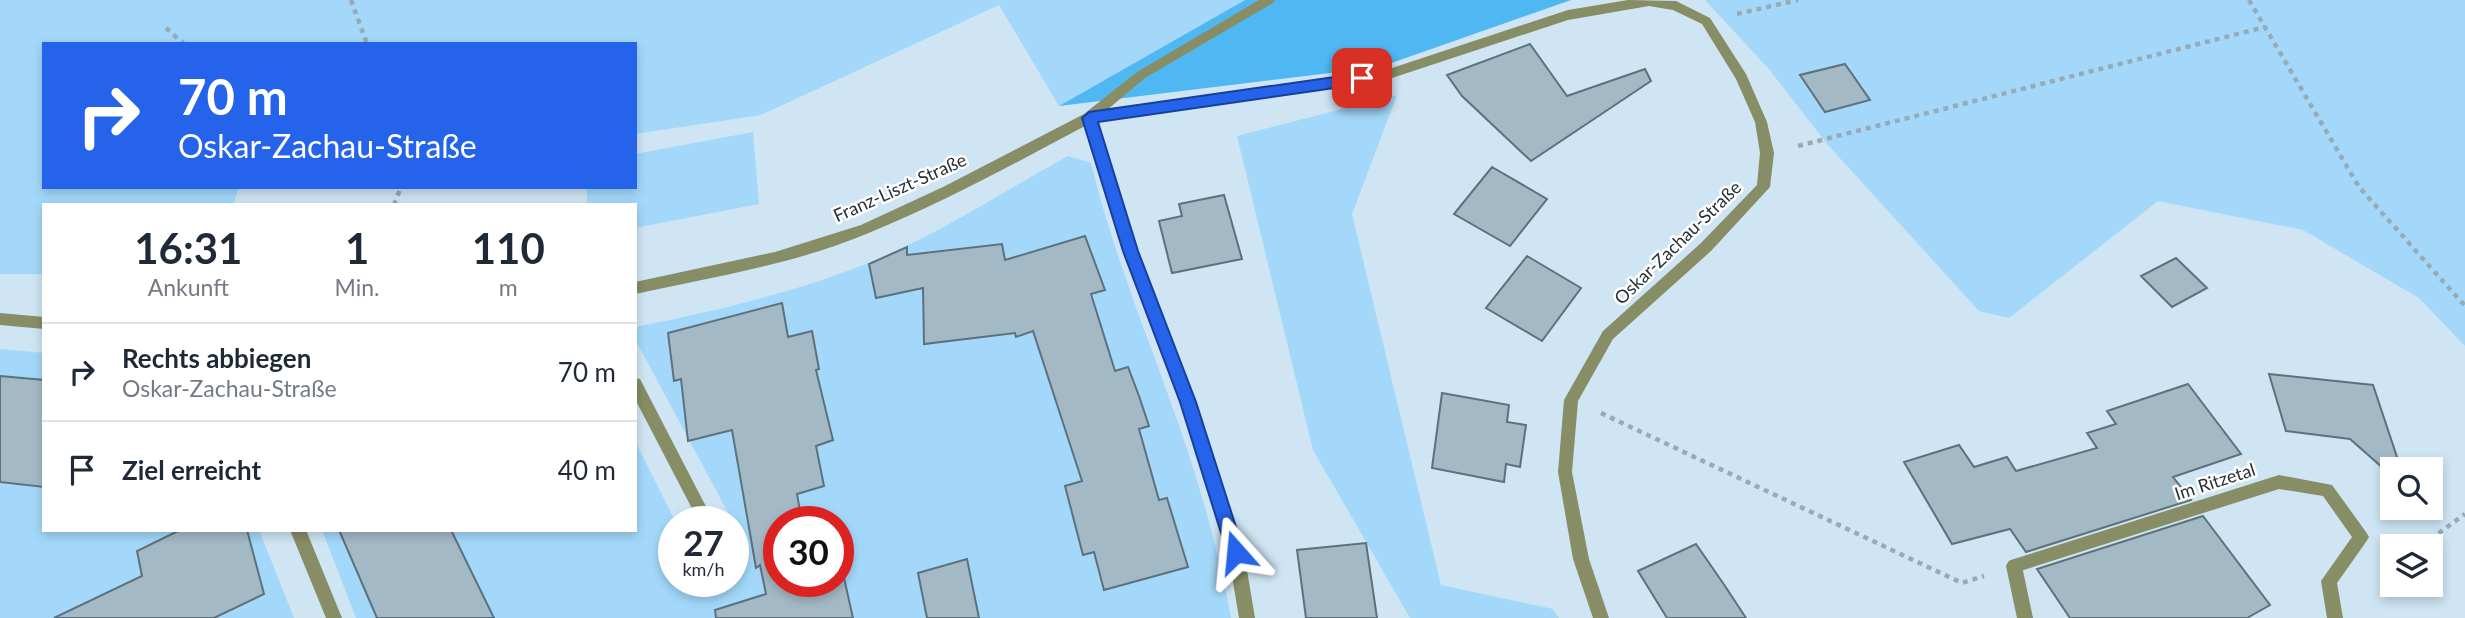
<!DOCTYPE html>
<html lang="de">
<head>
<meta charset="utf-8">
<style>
	:root { --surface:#fff; --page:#f6f6f7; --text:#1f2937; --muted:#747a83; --line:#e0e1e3 }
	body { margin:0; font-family:Lato,sans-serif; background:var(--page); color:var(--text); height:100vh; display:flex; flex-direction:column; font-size:26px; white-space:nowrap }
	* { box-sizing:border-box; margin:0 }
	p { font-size:23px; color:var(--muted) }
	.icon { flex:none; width:38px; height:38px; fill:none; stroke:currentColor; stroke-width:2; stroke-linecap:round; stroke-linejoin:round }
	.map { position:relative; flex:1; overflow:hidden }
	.drawer { position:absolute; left:42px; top:203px; width:595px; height:329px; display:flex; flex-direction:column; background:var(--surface); border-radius:0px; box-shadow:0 4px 10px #0003 }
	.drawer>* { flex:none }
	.top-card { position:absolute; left:42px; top:42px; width:595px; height:147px; border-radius:0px; box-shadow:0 4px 10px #0003; background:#2563eb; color:#fff; overflow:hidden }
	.fabs { position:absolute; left:2380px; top:457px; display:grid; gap:14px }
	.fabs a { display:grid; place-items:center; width:63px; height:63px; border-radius:0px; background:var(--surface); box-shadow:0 4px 10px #0003; font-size:35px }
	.speed { position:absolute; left:658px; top:506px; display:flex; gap:14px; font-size:35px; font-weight:700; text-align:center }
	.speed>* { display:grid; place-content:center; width:91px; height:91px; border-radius:50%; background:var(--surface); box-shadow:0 4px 10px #0003; line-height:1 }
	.speed small { font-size:18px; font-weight:400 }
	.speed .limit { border:10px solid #d22; background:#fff; color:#111 }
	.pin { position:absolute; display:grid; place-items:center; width:60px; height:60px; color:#fff; margin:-30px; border-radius:14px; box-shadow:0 4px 10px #0006 }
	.me { position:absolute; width:77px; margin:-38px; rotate:342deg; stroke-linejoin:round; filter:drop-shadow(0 0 5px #0008) }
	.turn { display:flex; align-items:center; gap:24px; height:147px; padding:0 21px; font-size:32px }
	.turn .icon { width:91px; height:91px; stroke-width:2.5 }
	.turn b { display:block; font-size:49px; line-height:60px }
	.eta { display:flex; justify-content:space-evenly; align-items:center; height:119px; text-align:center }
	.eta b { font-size:42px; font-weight:700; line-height:49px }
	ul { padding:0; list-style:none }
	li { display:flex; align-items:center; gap:21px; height:98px; padding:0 21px; border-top:2px solid var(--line) }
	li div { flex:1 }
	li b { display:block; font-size:26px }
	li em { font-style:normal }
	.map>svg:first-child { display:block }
</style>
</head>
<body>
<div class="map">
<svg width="2465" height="618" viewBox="0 0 2465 618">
	<rect width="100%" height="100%" fill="#cfe5f3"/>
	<path fill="#a3d8fa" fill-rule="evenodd" d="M 0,0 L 1245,0 L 1059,106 L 999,5 L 761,115 L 635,134 L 635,44 L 44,44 L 44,187 L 239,187 L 233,205 L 44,205 L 44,274 L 0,274 Z
		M 1705,0 L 2465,0 L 2465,346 L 2419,298 L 2303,230 L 2158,201 L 2009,318 L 1979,311 L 1828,145 L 1768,68 Z
		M 1397,95 L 1352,214 L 1441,585 L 1553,609 L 1559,618 L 1410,618 L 1313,450 L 1237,136 Z
		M 753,132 L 759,204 L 635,228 L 635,205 L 587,205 L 587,187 L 635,187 L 635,154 Z
		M 1068,156 L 1091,163 C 1115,263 1156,355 1188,452 C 1206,507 1221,562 1231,618 L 356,618 L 322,530 L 635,530 L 635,441 L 675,521 L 674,581 L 733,581 L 733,531 L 736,530 L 733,522 L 635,339 L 635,327 C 713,312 792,293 866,264 C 936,236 1002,192 1068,156 ZM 779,522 L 838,522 L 838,581 L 779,581 Z
		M 0,349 L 44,353 L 44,530 L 259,530 L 294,618 L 0,618 Z"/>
	<path fill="#4fb8f3" d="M 1245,0 L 1571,0 L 1380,67 L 1059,106 Z"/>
	<path fill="#a4b9c6" stroke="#5d717d" stroke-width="2" d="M 1530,44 L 1567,96 L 1645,69 L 1651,81 L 1531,161 L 1462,96 L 1447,75 Z
		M 1845,64 L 1870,100 L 1825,112 L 1800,75 Z
		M 1492,167 L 1547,199 L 1510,246 L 1454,214 Z
		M 1224,195 L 1242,259 L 1172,273 L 1159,221 L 1182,216 L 1179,204 Z
		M 1085,236 L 1105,290 L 1091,294 L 1115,371 L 1128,367 L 1139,396 L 1149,426 L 1139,429 L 1159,500 L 1167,498 L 1188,567 L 1104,590 L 1094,552 L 1083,555 L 1065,486 L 1082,481 L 1033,331 L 1016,337 L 1015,333 L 924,344 L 923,288 L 876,298 L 869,264 L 907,247 L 907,255 L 1002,244 L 1005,260 Z
		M 1527,256 L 1581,288 L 1542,341 L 1486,308 Z
		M 2176,258 L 2207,288 L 2172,307 L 2141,276 Z
		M 782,303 L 788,337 L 812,331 L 819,369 L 816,370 L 833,440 L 816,446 L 824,486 L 797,494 L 802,522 L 779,522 L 779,581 L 838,581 L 838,570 L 842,569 L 853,618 L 716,618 L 715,610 L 766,594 L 760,565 L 756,568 L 732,430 L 688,441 L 681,379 L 674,381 L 668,333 Z
		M 2269,374 L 2373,385 L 2401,469 L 2392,469 L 2392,476 L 2350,439 L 2286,431 Z
		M 0,376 L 44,380 L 44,487 L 0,482 Z
		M 2188,384 L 2241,454 L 2173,477 L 2191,500 L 2026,552 L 2010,529 L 1952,544 L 1904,462 L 1959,445 L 1974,467 L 2007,457 L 2016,471 L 2097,448 L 2087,433 L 2116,424 L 2107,411 Z
		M 1442,393 L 1509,405 L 1507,422 L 1526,425 L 1520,467 L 1506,464 L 1504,482 L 1432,468 Z
		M 2203,516 L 2270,605 L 2247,618 L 2070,618 L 2037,569 Z
		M 180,530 L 247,530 L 264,594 L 214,618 L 54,618 L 142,576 L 137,551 Z
		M 339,530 L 451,530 L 494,618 L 377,618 Z
		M 1366,543 L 1377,618 L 1306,618 L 1297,550 Z
		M 1696,544 L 1725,586 L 1746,618 L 1667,618 L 1638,571 Z
		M 967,559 L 979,618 L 927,618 L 918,573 Z"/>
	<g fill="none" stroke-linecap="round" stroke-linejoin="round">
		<path stroke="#98aab5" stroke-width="4.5" stroke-dasharray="5 5" stroke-linecap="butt" d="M 351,0 L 367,44
			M 2249,0 L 2359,187 L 2465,306
			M 1737,14 L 1798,0
			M 166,28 L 184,44
			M 1798,146 L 2265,27
			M 394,205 L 401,187
			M 1601,413 L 1962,583 L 1984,576
			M 2390,538 L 2432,538 L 2465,514"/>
		<path fill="#878d65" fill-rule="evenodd" d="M 635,378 L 640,379 L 714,522 L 699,522 L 635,399 Z
			M 2014,559 L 2019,561 L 2022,566 L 2033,618 L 2017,618 L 2006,566 L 2009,561 Z"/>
		<path fill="#878d65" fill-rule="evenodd" d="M 1259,0 L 1275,0 L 1273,3 L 1145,78 L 1107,110 L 1389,69 L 1568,10 L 1628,0 L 1676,1 L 1710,18 L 1746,74 L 1767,122 L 1774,153 L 1770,187 L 1711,251 L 1613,339 L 1578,401 L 1572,472 L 1589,559 L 1609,618 L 1593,618 L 1573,559 L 1558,472 L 1564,400 L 1603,331 L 1701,243 L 1757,185 L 1760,153 L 1755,122 L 1736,79 L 1702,24 L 1673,10 L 1649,6 L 1568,20 L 1389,79 L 1097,122 L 1138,251 L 1195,402 L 1244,552 L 1255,618 L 1239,618 L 1228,552 L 1181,402 L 1124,251 L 1085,126 C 1015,163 945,202 871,232 C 796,264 714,277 635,294 L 635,282 L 775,252 L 861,225 L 943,187 L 1084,114 L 1137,72 Z
			M 0,313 L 44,317 L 44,329 L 0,325 Z
			M 2279,475 L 2332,485 L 2366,532 L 2369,537 L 2366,542 L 2337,583 L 2343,618 L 2327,618 L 2321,581 L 2352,537 L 2323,496 L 2279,489 L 2014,573 L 2009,571 L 2006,566 L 2009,561 L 2014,559 Z
			M 290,530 L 306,530 L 342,618 L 326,618 Z"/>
	</g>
	<path fill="#2563eb" stroke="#184099" stroke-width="2" d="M 1362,73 L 1369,78 L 1362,84 L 1098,122 L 1138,251 L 1196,402 L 1244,552 L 1242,558 L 1236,560 L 1229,558 L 1227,552 L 1180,402 L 1123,251 L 1082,118 L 1089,112 Z"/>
	<g text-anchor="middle" stroke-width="5" stroke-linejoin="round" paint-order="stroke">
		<g font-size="18" fill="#293136" stroke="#fff">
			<text transform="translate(900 188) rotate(-24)" y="6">Franz-Liszt-Straße</text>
			<text transform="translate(1678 243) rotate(-44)" y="6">Oskar-Zachau-Straße</text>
			<text transform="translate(2215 482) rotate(-18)" y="6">Im Ritzetal</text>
		</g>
	</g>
</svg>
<div class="fabs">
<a><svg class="icon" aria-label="search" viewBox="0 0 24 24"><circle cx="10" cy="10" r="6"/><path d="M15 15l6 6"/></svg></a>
<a><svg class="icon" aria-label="layers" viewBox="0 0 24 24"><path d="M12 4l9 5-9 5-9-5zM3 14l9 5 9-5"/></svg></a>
</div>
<div class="speed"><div>27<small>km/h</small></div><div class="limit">30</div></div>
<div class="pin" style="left:1362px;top:78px;background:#d93025"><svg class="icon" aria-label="arrive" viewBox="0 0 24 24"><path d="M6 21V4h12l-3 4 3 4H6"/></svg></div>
<svg class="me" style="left:1236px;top:552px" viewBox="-20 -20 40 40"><path d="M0-17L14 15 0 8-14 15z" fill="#2563eb" stroke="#fff" stroke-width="4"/></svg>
<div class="top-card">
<div class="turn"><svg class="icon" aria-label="right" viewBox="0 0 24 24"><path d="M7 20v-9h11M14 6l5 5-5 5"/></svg><div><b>70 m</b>Oskar-Zachau-Straße</div></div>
</div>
<section class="drawer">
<div class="eta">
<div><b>16:31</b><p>Ankunft</p></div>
<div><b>1</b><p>Min.</p></div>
<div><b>110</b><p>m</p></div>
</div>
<ul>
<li><svg class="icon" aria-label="right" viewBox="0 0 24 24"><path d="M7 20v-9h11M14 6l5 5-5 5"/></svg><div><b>Rechts abbiegen</b><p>Oskar-Zachau-Straße</p></div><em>70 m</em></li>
<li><svg class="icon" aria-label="arrive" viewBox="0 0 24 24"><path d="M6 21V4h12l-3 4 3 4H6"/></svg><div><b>Ziel erreicht</b></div><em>40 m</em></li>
</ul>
</section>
</div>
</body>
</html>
